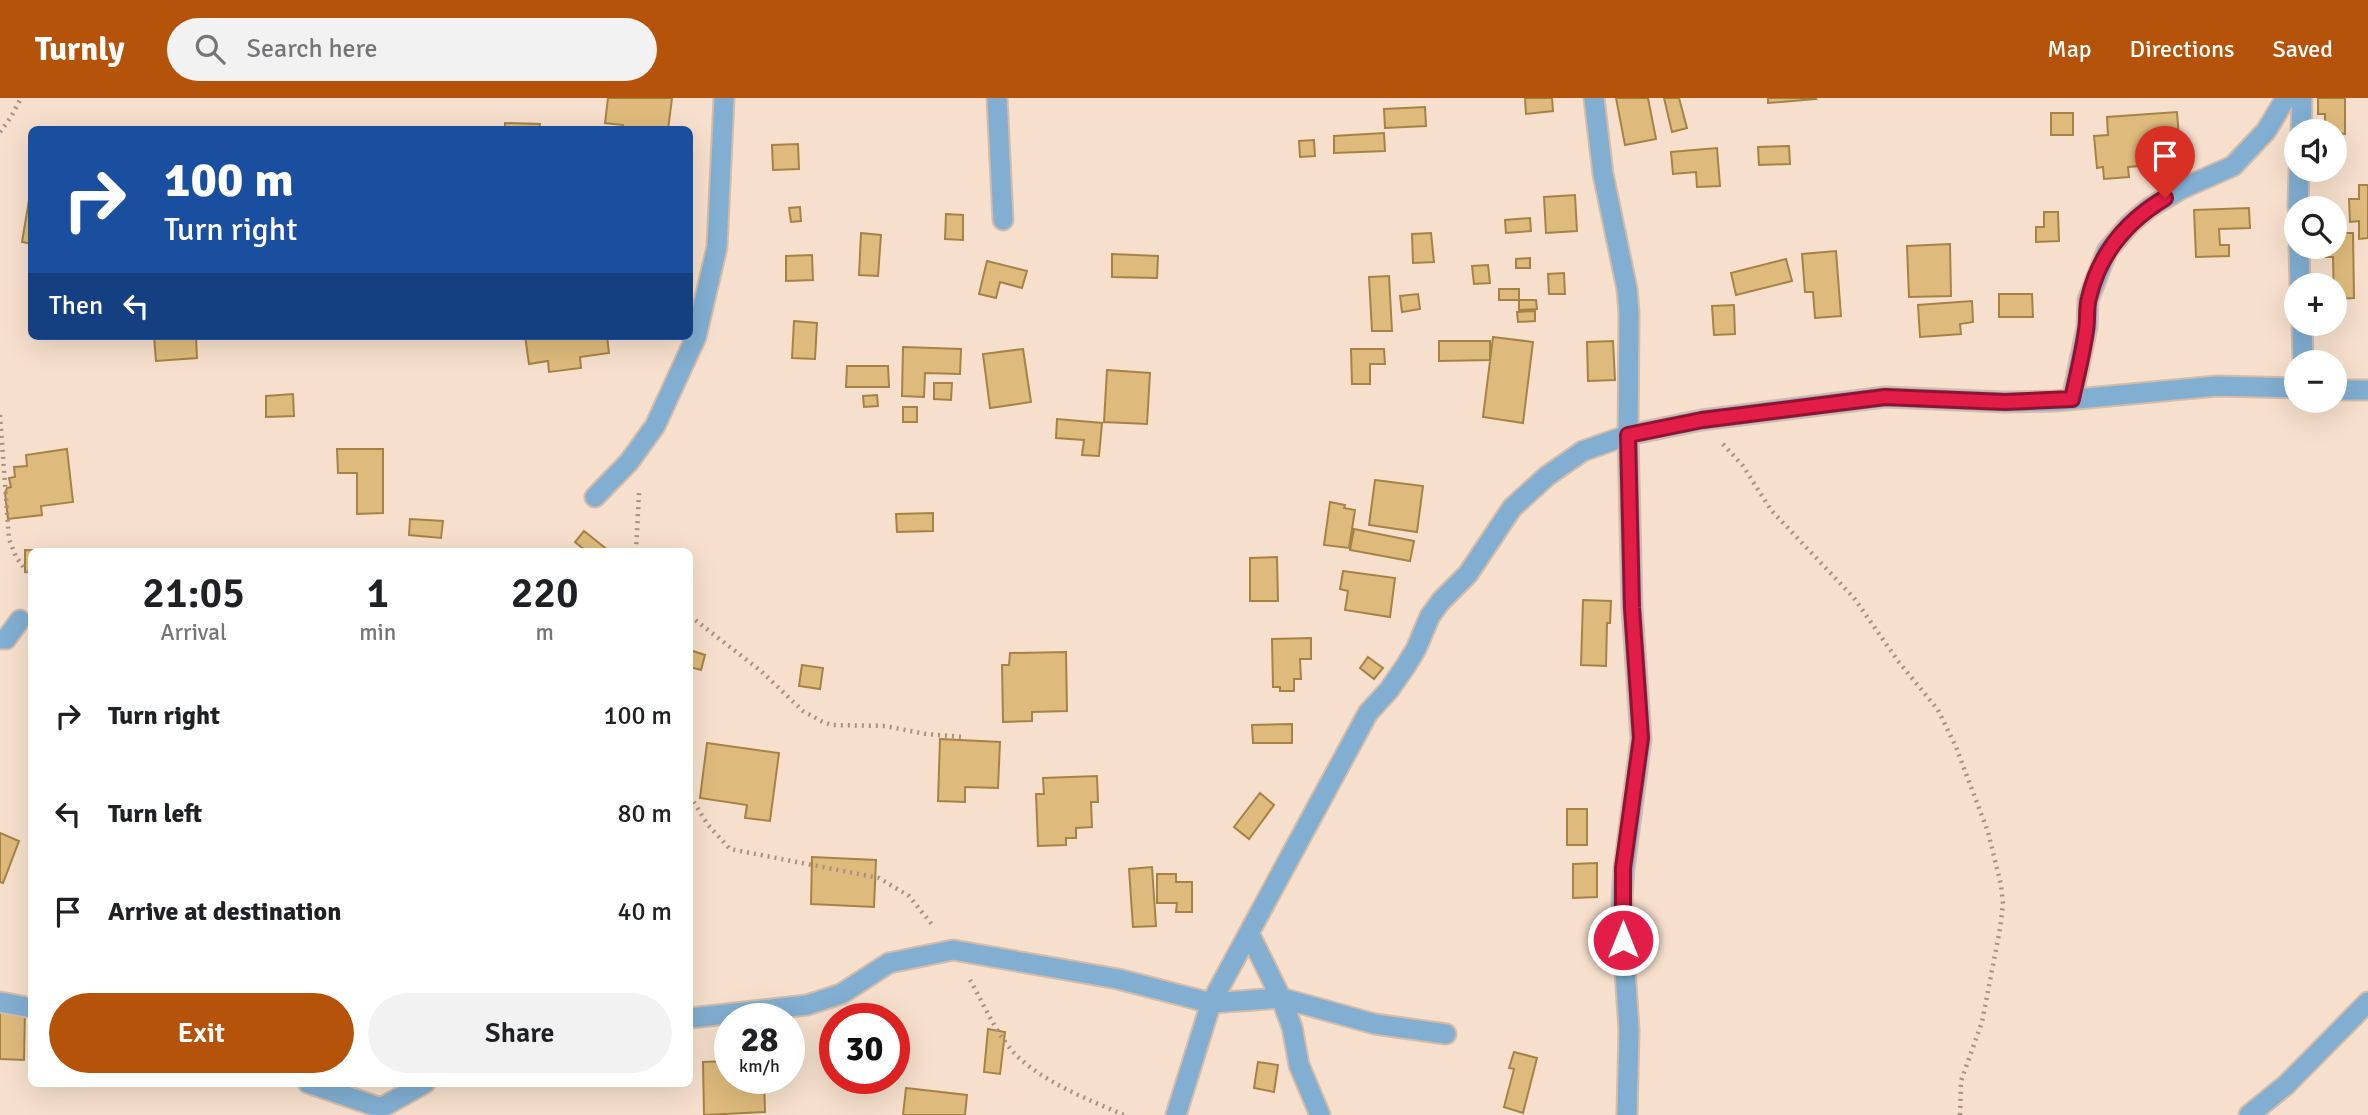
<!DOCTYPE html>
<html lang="en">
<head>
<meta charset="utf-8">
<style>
	:root { --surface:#fff; --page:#f2f2f2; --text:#202124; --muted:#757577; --accent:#b45309 }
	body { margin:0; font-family:Signika,sans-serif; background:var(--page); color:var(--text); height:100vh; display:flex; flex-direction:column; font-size:26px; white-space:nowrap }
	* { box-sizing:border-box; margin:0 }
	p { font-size:23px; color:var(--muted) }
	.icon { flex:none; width:38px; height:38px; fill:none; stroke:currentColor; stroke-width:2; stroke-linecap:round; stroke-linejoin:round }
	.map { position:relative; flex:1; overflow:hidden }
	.side { position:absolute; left:28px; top:450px; width:665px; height:539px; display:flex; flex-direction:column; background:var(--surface); border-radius:10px; box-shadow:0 7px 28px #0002 }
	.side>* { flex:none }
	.hud { position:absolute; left:28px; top:28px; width:665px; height:214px; border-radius:10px; box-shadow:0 7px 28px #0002; background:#1a4fa0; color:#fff; overflow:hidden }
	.fabs { position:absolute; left:2284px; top:21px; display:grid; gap:14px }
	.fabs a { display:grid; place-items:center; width:63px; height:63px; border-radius:50%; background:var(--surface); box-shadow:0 7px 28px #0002; font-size:35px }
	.speed { position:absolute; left:714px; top:905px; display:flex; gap:14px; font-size:35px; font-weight:700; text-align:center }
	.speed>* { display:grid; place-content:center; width:91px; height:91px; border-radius:50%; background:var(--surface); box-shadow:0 7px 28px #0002; line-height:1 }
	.speed small { font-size:18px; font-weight:400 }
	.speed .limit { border:10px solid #d22; background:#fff; color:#111 }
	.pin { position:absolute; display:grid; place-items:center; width:60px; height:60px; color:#fff; margin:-72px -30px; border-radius:50% 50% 50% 0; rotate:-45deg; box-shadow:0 0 7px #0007 }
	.pin .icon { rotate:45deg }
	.me { position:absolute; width:77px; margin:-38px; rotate:0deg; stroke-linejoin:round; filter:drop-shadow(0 0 5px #0008) }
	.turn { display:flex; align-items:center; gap:24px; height:147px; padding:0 21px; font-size:32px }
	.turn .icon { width:91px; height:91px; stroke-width:2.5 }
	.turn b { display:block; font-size:49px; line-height:60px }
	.then { display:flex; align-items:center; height:66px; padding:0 21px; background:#0003; gap:14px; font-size:26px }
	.eta { display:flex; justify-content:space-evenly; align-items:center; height:119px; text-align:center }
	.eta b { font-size:42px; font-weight:600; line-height:49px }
	.primary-button { display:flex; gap:14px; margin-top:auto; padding:14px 21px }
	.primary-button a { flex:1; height:80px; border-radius:42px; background:var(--accent); color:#fff; font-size:28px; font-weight:600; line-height:80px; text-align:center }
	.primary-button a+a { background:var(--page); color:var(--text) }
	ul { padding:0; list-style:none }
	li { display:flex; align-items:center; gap:21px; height:98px; padding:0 21px }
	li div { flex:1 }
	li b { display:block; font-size:26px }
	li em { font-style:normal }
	header { display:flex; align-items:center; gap:42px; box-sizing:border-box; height:98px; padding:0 35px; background:var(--accent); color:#fff }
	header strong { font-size:33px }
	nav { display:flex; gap:38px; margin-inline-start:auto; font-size:24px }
	.search { width:490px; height:63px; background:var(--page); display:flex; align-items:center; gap:18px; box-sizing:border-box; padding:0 24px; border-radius:38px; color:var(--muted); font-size:26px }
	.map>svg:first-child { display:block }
</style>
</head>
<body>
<header>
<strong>Turnly</strong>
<div class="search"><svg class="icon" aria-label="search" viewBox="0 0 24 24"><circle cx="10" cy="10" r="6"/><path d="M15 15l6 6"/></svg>Search here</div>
<nav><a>Map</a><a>Directions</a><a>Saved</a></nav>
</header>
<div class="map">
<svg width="2368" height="1017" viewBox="0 0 2368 1017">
	<rect width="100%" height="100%" fill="#f6dfcc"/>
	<path fill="#debb7c" stroke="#a58345" stroke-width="2" d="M 608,0 L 672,0 L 668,32 L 622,32 L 623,27 L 605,25 Z
		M 1525,0 L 1552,0 L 1553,13 L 1526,16 Z
		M 1616,0 L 1648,0 L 1656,41 L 1625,47 Z
		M 1664,0 L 1679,0 L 1687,30 L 1672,34 Z
		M 1768,0 L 1815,0 L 1816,1 L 1768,5 Z
		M 2318,0 L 2345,0 L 2345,36 L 2325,33 L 2325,16 L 2318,16 Z
		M 1425,9 L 1426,28 L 1385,30 L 1384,11 Z
		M 2177,14 L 2180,53 L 2162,54 L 2163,66 L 2128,69 L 2129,79 L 2104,81 L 2103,69 L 2097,70 L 2094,38 L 2108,37 L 2107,19 Z
		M 2051,15 L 2073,15 L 2073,37 L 2051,37 Z
		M 505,25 L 540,26 L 539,32 L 505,32 Z
		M 1384,35 L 1385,53 L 1334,55 L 1334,38 Z
		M 1314,42 L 1315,58 L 1300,59 L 1299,43 Z
		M 798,46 L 799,71 L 773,72 L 772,47 Z
		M 1789,48 L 1790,66 L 1759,67 L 1758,49 Z
		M 1717,50 L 1720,88 L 1697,89 L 1696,74 L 1673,76 L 1671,54 Z
		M 2359,87 L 2368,87 L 2368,140 L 2359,141 L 2359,123 L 2350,124 L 2349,101 L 2359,101 Z
		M 1575,97 L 1577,133 L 1546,135 L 1544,99 Z
		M 29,102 L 32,103 L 32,146 L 22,144 Z
		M 800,109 L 801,123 L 791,124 L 789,110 Z
		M 2249,110 L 2250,130 L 2219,131 L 2220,147 L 2229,147 L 2229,158 L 2196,159 L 2194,112 Z
		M 2044,114 L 2058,114 L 2059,143 L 2036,144 L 2036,129 L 2044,129 Z
		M 946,116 L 963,117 L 963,142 L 945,141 Z
		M 1530,120 L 1531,133 L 1506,135 L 1505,122 Z
		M 861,135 L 881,137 L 878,178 L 859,177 Z
		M 1431,135 L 1434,164 L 1413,165 L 1412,136 Z
		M 2334,135 L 2353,135 L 2354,200 L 2334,201 L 2333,159 L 2326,159 L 2326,149 L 2334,149 Z
		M 1950,146 L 1951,198 L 1909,199 L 1907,148 Z
		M 1836,153 L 1841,218 L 1815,220 L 1813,194 L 1805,194 L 1802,156 Z
		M 1112,156 L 1158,158 L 1157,180 L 1112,179 Z
		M 812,157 L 813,182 L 786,183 L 786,158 Z
		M 1530,160 L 1530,170 L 1516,170 L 1516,161 Z
		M 1786,161 L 1792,183 L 1736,197 L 1731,175 Z
		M 987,163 L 1027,173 L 1022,190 L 1000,184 L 996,200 L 979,196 Z
		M 1488,167 L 1490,185 L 1474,186 L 1472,168 Z
		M 1564,175 L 1565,196 L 1549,196 L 1548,176 Z
		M 1389,178 L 1392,233 L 1372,233 L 1369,179 Z
		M 1499,191 L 1519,191 L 1519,202 L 1499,202 Z
		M 1418,196 L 1420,211 L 1402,214 L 1400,198 Z
		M 1999,196 L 2032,196 L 2033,219 L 1999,219 Z
		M 1519,202 L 1536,202 L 1537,211 L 1519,212 Z
		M 1972,203 L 1973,224 L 1960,226 L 1961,236 L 1920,239 L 1918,207 Z
		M 1734,207 L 1735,236 L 1714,237 L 1712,208 Z
		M 1535,213 L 1535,223 L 1518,224 L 1517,214 Z
		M 794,223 L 817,225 L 815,261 L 792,260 Z
		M 154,238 L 196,238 L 197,260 L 156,263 Z
		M 525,238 L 607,238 L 609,255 L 580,259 L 581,270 L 549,274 L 548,263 L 529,266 Z
		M 1493,239 L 1533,244 L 1523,325 L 1483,319 Z
		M 1439,243 L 1490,243 L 1490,262 L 1439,263 Z
		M 1613,243 L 1615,282 L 1588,283 L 1587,244 Z
		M 903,249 L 961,251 L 960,276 L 925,275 L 924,299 L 902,298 Z
		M 1023,251 L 1031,304 L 990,310 L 983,256 Z
		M 1351,251 L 1384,251 L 1385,266 L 1370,266 L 1370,286 L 1352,286 Z
		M 847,268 L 888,268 L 889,289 L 846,289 Z
		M 1107,272 L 1150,275 L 1147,326 L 1104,324 Z
		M 934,285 L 952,285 L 951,302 L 934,301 Z
		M 293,296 L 294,318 L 266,319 L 266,298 Z
		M 877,297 L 878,308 L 864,309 L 863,298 Z
		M 903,309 L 917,309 L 917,324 L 903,324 Z
		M 1057,321 L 1102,325 L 1099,358 L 1082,357 L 1084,342 L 1056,340 Z
		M 67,351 L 73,404 L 41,408 L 42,417 L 8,421 L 5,395 L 7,390 L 11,389 L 9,380 L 15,379 L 14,369 L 27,368 L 26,357 Z
		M 337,351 L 383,351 L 383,415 L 357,416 L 357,375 L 338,375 Z
		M 1375,382 L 1423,388 L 1417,434 L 1369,427 Z
		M 1330,404 L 1345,407 L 1344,410 L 1355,412 L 1349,450 L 1324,447 Z
		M 933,415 L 933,433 L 897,434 L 896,416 Z
		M 410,421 L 443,423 L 441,440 L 409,437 Z
		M 1354,431 L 1414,443 L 1410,463 L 1350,452 Z
		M 584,433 L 609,453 L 586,453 L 575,444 Z
		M 25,452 L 71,453 L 32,453 L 32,474 L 25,474 Z
		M 1277,459 L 1278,503 L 1250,503 L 1250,460 Z
		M 1343,473 L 1395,480 L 1390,519 L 1345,512 L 1348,493 L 1340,491 Z
		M 1583,502 L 1611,503 L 1610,525 L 1607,525 L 1606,568 L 1581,567 Z
		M 1311,540 L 1311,561 L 1300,561 L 1301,581 L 1294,581 L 1294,593 L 1280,593 L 1280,589 L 1273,589 L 1272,541 Z
		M 690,552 L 705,557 L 701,572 L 690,569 Z
		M 1066,554 L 1067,613 L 1032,614 L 1032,623 L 1003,624 L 1002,567 L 1009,567 L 1010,555 Z
		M 1368,559 L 1383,570 L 1374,581 L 1360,570 Z
		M 802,567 L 823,570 L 820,591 L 799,588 Z
		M 1292,626 L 1292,645 L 1253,645 L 1252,627 Z
		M 940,641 L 1000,644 L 998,690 L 965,689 L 965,704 L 938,703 Z
		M 707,645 L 779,655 L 770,723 L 745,720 L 747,707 L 700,700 Z
		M 1097,678 L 1098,704 L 1091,704 L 1092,729 L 1076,730 L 1076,740 L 1066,740 L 1066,747 L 1038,748 L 1036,696 L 1044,696 L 1043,680 Z
		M 1260,695 L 1274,707 L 1249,741 L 1234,729 Z
		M 1567,711 L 1587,711 L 1587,747 L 1567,747 Z
		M 0,735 L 19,743 L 3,785 L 0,784 Z
		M 812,759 L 876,762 L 874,809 L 811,806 Z
		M 1597,765 L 1597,799 L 1573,800 L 1573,766 Z
		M 1152,769 L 1156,828 L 1133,829 L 1129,771 Z
		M 1157,776 L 1176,776 L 1176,784 L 1192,784 L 1192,814 L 1176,814 L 1177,805 L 1157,805 Z
		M 0,911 L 25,911 L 24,962 L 0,961 Z
		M 988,931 L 1005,934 L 1000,976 L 984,974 Z
		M 1514,954 L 1537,960 L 1523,1015 L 1504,1009 L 1514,971 L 1509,970 Z
		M 730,963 L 730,980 L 764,980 L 765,1014 L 704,1017 L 703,964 Z
		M 1258,964 L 1278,967 L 1274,994 L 1254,990 Z
		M 906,990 L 967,997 L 965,1017 L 903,1017 Z"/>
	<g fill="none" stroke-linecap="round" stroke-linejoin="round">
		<defs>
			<path id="service" d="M 997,0 L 1003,122"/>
			<path id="minor" d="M 1594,0 L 1603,76 L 1627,191 L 1629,215 L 1628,337 L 1632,510 L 1641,641 L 1624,770 L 1622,800 L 1623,842 L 1629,932 L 1627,1017
				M 2301,33 L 2302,0
				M 2298,110 L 2299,72
				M 2299,149 L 2300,187
				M 2302,226 L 2303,264
				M 2334,292 L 2368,292
				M 2072,301 L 2087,229 L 2088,202 L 2107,153 L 2130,126 L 2149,110 L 2181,91 L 2233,68 L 2266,33 L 2286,0
				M 595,399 L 629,364 L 655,328 L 696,239 L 717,149 L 724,0
				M 0,541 L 6,541 L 20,522
				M 1249,835 L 1281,900 L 1375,926 L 1446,936
				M 0,904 L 32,910
				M 690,920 L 807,907 L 841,896 L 889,865 L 953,852 L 1118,881 L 1211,905 L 1368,615 L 1389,592 L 1405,569 L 1416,551 L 1430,518 L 1441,503 L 1468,476 L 1512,410 L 1547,378 L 1583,353 L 1628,337 L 1702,322 L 1885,299 L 2005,304 L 2055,303 L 2217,288 L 2296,290
				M 308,985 L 381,1010 L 425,985
				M 1176,1017 L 1211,905 L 1281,900 L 1292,929 L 1299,967 L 1320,1017
				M 2249,1017 L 2286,987 L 2368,904"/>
		</defs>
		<use href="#service" stroke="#d3bca9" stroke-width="23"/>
		<use href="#minor" stroke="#d3bca9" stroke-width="23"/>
		<path stroke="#a8917e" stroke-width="4.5" stroke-dasharray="2 5" stroke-linecap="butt" d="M 0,34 L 11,19 L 21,0
			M 0,317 L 9,441 L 16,459 L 32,480
			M 1723,346 L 1743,368 L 1771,412 L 1854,500 L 1898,563 L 1938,612 L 1956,649 L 1988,734 L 2001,787 L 2003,806 L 2000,831 L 1982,924 L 1961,983 L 1960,1017
			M 636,453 L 639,395
			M 690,518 L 761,573 L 803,613 L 821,623 L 831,627 L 885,628 L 926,636 L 963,639
			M 690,698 L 708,727 L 730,751 L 879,780 L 909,798 L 934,829
			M 970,882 C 985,908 997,939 1019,960 C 1048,986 1089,1002 1124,1017"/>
		<use href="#service" stroke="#81aed1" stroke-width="19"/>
		<use href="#minor" stroke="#81aed1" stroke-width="19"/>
	</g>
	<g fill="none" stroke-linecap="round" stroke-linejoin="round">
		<defs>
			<path id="route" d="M 1623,842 L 1623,770 L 1641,640 L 1632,510 L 1628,337 L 1702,322 L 1885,299 L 2005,304 L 2072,301 C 2077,278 2083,255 2086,232 C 2088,222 2086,210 2089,200 C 2099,156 2127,123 2165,100"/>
		</defs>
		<use href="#route" stroke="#92132f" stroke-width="18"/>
		<use href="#route" stroke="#e11d48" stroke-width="12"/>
	</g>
</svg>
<div class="fabs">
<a><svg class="icon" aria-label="sound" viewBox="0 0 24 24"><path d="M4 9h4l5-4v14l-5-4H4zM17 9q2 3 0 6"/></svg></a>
<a><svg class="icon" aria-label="search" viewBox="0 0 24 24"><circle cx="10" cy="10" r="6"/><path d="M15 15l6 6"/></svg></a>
<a>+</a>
<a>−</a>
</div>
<div class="speed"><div>28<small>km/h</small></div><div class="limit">30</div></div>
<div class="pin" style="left:2165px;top:100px;background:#d93025"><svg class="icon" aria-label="arrive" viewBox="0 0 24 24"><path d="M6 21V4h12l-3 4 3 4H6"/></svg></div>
<svg class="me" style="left:1623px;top:842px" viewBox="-20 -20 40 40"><circle r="17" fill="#e11d48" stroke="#fff" stroke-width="3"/><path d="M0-11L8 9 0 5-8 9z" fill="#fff"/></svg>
<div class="hud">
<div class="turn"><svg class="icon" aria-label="right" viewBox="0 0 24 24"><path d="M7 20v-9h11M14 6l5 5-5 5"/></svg><div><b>100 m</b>Turn right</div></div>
<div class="then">Then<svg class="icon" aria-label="left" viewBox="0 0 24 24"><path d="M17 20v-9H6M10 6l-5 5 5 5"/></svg></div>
</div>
<section class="side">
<div class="eta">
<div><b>21:05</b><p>Arrival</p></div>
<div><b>1</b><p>min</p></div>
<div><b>220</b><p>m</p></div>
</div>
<ul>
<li><svg class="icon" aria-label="right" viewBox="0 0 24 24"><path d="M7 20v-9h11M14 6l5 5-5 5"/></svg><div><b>Turn right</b></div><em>100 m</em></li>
<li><svg class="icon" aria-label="left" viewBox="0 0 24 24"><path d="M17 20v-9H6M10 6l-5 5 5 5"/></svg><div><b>Turn left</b></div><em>80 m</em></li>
<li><svg class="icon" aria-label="arrive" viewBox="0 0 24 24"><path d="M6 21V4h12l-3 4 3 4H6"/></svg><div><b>Arrive at destination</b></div><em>40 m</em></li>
</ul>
<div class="primary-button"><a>Exit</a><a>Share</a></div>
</section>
</div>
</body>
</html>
